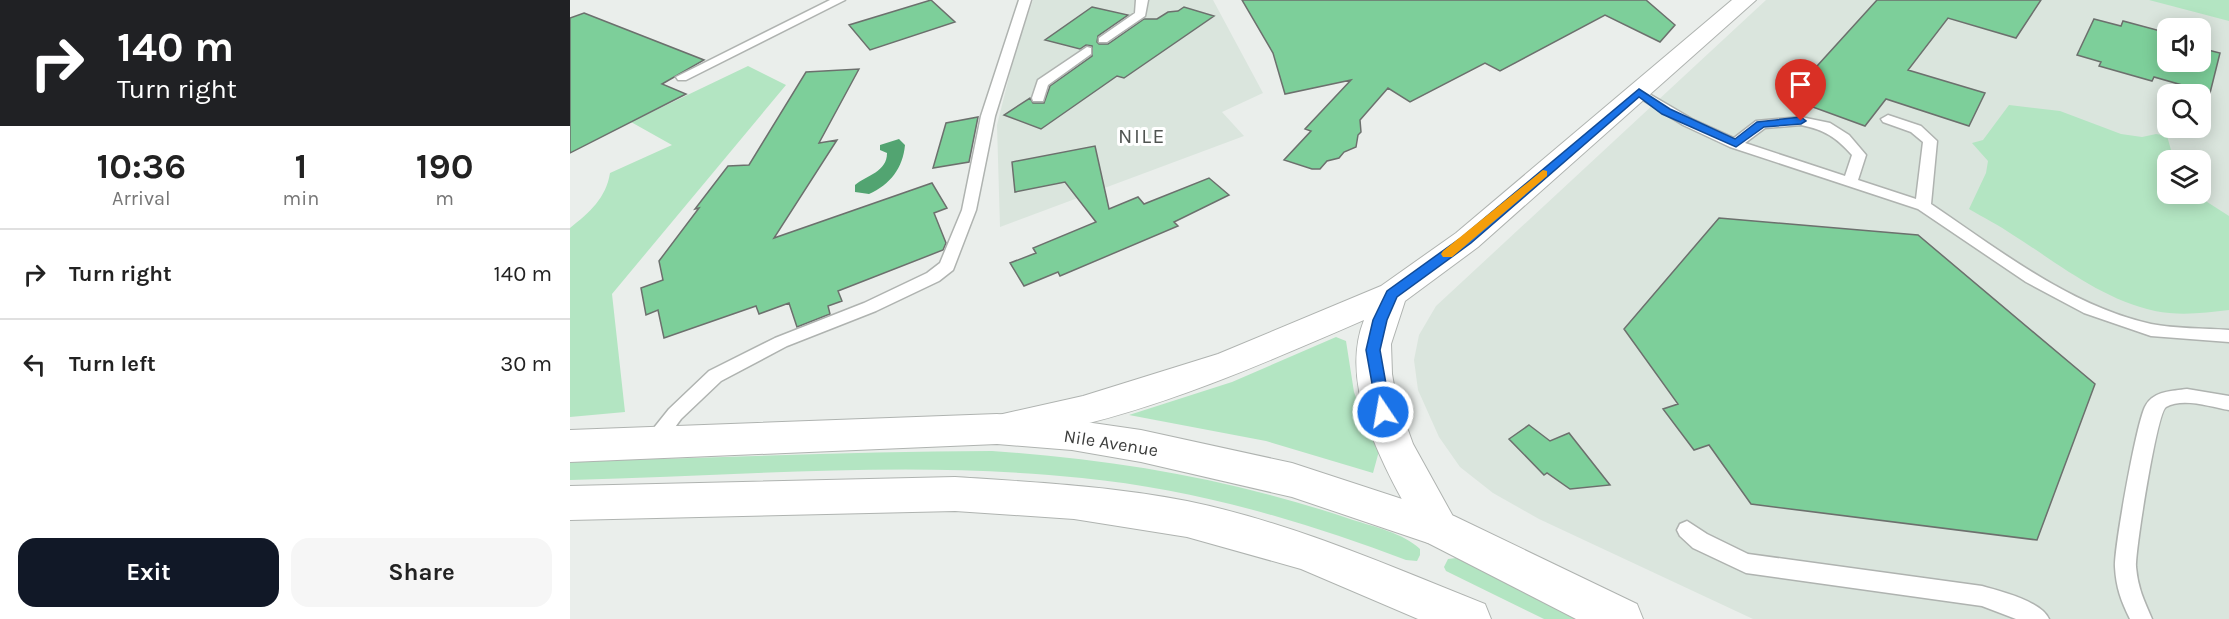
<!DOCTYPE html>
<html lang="en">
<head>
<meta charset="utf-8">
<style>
	:root { --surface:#fff; --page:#f6f6f6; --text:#222; --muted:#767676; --line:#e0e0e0; --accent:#111827 }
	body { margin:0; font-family:Karla,sans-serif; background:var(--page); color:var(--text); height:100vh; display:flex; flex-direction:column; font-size:22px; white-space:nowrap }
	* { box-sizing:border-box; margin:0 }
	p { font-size:20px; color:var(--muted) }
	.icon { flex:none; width:33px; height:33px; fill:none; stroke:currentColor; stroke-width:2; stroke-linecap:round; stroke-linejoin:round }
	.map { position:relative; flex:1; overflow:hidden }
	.sheet { display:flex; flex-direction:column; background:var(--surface); width:570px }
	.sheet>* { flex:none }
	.hud { background:#202124; color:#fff; overflow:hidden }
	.buttons { position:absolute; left:1587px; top:18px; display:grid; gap:12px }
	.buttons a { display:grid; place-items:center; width:54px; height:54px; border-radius:12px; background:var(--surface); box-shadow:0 3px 15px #0003; font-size:30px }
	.pin { position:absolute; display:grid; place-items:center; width:51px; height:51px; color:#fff; margin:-62px -26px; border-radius:50% 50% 50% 0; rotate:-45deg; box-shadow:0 0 6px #0007 }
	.pin .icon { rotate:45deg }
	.me { position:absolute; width:66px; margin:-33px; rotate:348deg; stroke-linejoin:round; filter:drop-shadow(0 0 4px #0008) }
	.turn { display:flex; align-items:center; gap:21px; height:126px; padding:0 18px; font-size:27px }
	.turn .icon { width:78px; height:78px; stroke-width:2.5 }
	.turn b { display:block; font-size:42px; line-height:51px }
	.eta { display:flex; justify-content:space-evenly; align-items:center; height:102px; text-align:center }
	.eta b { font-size:36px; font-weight:700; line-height:42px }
	.primary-button { display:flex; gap:12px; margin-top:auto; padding:12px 18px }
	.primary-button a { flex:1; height:69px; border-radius:18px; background:var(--accent); color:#fff; font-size:24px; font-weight:700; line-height:69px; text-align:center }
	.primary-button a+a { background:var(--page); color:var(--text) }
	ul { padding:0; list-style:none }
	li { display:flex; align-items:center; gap:18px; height:90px; padding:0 18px; border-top:2px solid var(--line) }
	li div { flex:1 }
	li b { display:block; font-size:22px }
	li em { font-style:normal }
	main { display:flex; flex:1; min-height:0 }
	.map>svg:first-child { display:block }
</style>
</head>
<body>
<main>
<section class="sheet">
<div class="hud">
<div class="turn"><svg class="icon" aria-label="right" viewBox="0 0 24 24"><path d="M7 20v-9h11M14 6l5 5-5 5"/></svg><div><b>140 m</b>Turn right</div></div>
</div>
<div class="eta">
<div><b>10:36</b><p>Arrival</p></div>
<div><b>1</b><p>min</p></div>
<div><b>190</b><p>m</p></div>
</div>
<ul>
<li><svg class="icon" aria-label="right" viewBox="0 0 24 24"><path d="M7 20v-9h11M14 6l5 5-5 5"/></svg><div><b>Turn right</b></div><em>140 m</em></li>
<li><svg class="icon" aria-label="left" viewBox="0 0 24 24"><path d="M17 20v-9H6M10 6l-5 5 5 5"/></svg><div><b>Turn left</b></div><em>30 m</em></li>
</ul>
<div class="primary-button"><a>Exit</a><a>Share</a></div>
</section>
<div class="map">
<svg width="1659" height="619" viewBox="0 0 1659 619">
	<rect width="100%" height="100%" fill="#eaeeeb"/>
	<path fill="#dae5dd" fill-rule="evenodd" d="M 463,0 L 643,0 L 693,93 L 652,112 L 674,136 L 430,227 L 427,125 L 445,53 Z
		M 1196,0 L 1659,0 L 1659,619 L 1183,619 L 969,519 L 923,493 L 890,467 L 869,437 L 848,390 L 844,360 L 849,335 L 866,306 ZM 1598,28 L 1630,28 L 1630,62 L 1598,62 ZM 1598,94 L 1630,94 L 1630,128 L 1598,128 ZM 1598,160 L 1630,160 L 1630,194 L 1598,194 Z"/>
	<path fill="#b3e5c2" d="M 1579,0 L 1659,0 L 1659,21 Z
		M 178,66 L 216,85 L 42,294 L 55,412 L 0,417 L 0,228 C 20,212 36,198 40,173 L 102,145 L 61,122 Z
		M 1439,105 L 1490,111 L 1551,134 L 1572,137 L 1586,134 L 1597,136 L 1601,150 L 1610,160 L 1598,160 L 1598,194 L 1631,193 L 1634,200 L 1659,216 L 1659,310 C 1635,313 1610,316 1585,311 C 1531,299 1489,264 1443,235 C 1429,225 1414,218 1399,209 L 1416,173 L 1418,161 L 1402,143 L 1413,140 Z
		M 766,337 L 776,341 L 784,392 L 797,428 L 809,451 L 803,473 L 696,441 L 559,415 L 662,382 Z
		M 422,451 C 545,459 666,480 783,520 C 805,527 833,533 850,549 L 850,555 L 847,561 L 836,560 C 731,520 623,489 512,478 C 342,460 170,476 0,480 L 0,461 C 141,459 281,451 422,451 Z
		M 886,558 L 901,564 L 1011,619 L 974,619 L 876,571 L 874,567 L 878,559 Z"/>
	<path fill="#52a471" d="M 329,139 L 335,145 C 333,168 320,185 299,194 L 285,192 L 285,185 C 297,175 317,172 317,153 L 310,150 L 310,145 Z"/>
	<path fill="#7dcf9a" stroke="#6c706d" stroke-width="1.5" d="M 361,0 L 385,22 L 300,50 L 279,25 Z
		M 672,0 L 1076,0 L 1105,25 L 1090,42 L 1035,15 L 930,71 L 915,63 L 840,102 L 818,88 L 790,120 L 791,132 L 788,135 L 786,147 L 774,152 L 769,158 L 757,161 L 750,169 L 742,169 L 714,160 L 741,131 L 735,129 L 781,80 L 715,94 L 703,53 Z
		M 1307,0 L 1471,0 L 1446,38 L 1378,18 L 1338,70 L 1415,93 L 1399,126 L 1316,99 L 1295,126 L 1218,98 Z
		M 522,7 L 558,15 L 528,36 L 527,42 L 529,44 L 538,44 L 574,19 L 587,19 L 598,12 L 608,11 L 614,7 L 644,16 L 554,78 L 547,76 L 471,129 L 434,115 L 460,98 L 463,103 L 474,103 L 480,86 L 522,56 L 522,46 L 516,45 L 510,49 L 475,40 Z
		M 14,13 L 134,60 L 92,84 L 116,94 L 0,153 L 0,18 Z
		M 1524,19 L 1551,26 L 1553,21 L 1598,33 L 1598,62 L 1630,62 L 1630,48 L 1650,53 L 1640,93 L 1584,77 L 1582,81 L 1529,66 L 1531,62 L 1507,55 Z
		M 289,69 L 249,143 L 267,140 L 204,238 L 362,183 L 377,208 L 364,213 L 376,243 L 373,250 L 268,291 L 272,301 L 258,306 L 260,314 L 227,327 L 219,303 L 189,314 L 186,306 L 94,338 L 88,310 L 76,315 L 71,288 L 93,280 L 89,261 L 129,208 L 125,209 L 158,166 L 179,165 L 236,72 Z
		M 408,117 L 399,162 L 363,168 L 376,123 Z
		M 525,146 L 539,209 L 568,197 L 574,204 L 639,178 L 659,195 L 604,222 L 608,226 L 490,276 L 488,272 L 454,286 L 440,263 L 466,253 L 463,248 L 526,222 L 495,182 L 445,192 L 442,162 Z
		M 1149,218 L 1348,235 L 1525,384 L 1467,540 L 1181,504 L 1139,445 L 1124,450 L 1093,409 L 1108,404 L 1054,329 Z
		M 959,425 L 980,441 L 999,433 L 1040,485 L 1000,489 L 977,473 L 974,475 L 939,439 Z"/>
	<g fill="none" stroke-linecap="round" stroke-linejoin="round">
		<defs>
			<path id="lane" d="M 260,0 L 275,0 L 116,80 L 108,80 L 106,77 Z
				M 449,0 L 461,0 L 425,116 L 406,210 L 383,270 L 369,281 L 306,311 L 217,346 L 151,381 L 111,419 L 89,449 L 82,452 L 75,449 L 73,444 L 75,439 L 99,409 L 139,371 L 205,338 L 294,303 L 357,273 L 370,263 L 392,210 L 411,116 Z
				M 566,0 L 578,0 L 575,16 L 537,42 L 529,42 L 529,38 L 565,13 Z
				M 517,47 L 521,48 L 521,54 L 478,85 L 473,101 L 463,101 L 462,98 L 468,80 Z
				M 1069,88 L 1122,119 L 1164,138 L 1186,121 L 1231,117 L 1260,123 L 1279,135 L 1296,155 L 1288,180 L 1346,199 L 1353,142 L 1341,132 L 1313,122 L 1311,119 L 1318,115 L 1351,126 L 1367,141 L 1361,204 C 1429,250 1500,306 1581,324 C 1606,329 1633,328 1659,330 L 1659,342 L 1581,336 L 1514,313 L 1456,282 L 1348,209 L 1160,147 L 1113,125 L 1065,95 L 1063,92 ZM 1231,125 C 1255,130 1266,137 1282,155 L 1275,176 L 1175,143 L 1195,128 Z
				M 1617,389 L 1659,396 L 1659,410 C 1641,407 1613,397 1596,407 C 1587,412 1565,551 1566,567 C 1568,589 1574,600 1582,619 L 1560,619 C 1551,601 1546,587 1545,567 C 1544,549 1567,418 1576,405 C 1584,391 1602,391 1617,389 Z
				M 1117,521 L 1137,534 L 1178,554 L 1412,586 C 1430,591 1471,601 1479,619 L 1446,619 L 1412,606 L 1176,573 L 1123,548 L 1110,536 L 1107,530 L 1110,524 Z"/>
			<path id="street" d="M 1162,0 L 1186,0 L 908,247 L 835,301 L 821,344 L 822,374 L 826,397 L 843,444 L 890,529 L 884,542 L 870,547 L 856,542 C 821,480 766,391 794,320 C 693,364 590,409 481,432 C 461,437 444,444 424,438 L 418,427 L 424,416 L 513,396 L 648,354 L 811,286 L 886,233 Z"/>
			<path id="secondary" d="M 427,414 L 502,420 L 571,430 L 722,463 L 884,516 L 1067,604 L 1073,619 L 1006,619 L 858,543 L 722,497 L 571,462 L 502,450 L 427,444 L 0,462 L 0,430 Z
				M 385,477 C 462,482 541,486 617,501 C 720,522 817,565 915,604 L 921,619 L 848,619 L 731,569 L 617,537 L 504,519 L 385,511 L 0,520 L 0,486 Z"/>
		</defs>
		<use href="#lane" stroke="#afb3b0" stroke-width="3"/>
		<use href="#street" stroke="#afb3b0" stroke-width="2"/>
		<use href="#secondary" stroke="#afb3b0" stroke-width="2"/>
		<use href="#lane" fill="#fff" fill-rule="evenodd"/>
		<use href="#street" fill="#fff" fill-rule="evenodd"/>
		<use href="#secondary" fill="#fff" fill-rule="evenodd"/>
	</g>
	<path fill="#1a73e8" stroke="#114b97" stroke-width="1.5" d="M 1069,89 L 1100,109 L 1165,139 L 1187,122 L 1231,117 L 1236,121 L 1231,124 L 1194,127 L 1166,147 L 1092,114 L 1069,97 L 901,243 L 827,297 L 817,320 L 810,350 L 821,412 L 818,417 L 808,417 L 796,350 L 803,320 L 817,291 L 892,237 Z"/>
	<path fill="#f59e0b" d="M 973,170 L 977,171 L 977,176 L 882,257 L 873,257 L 871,254 L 873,251 Z"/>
	<g text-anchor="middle" stroke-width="6" stroke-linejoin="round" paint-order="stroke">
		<g font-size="18" fill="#3c3d3c" stroke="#fff">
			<text transform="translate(541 443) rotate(9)" y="6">Nile Avenue</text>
		</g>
		<g font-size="21" letter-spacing="1.5" fill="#505451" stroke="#fff">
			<text x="572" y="143">NILE</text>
		</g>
	</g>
</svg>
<div class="buttons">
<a><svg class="icon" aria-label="sound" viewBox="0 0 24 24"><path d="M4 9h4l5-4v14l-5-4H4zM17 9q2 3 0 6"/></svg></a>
<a><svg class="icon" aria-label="search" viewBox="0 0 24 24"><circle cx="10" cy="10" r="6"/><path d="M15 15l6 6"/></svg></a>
<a><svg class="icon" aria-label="layers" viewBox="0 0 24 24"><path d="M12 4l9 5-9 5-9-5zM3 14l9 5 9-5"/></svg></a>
</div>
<div class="pin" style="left:1231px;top:121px;background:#d93025"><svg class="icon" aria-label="arrive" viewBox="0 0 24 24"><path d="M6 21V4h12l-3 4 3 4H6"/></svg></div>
<svg class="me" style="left:813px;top:412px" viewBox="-20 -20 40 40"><circle r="17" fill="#1a73e8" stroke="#fff" stroke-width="3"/><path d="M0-11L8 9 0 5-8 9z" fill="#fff"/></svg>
</div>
</main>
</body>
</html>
